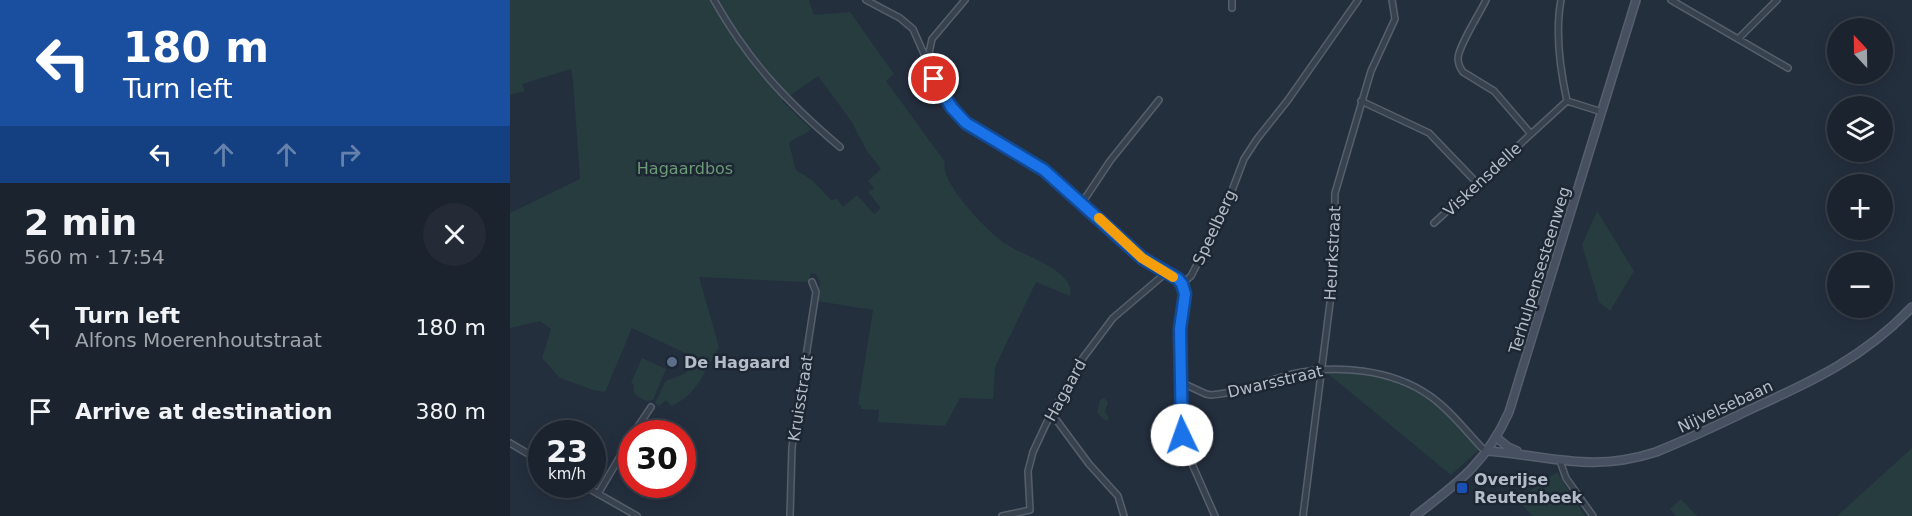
<!DOCTYPE html>
<html lang="en">
<head>
<meta charset="utf-8">
<style>
	:root { --surface:#1b232e; --page:#242b36; --text:#f1f3f6; --muted:#a0a4aa; --line:#39404a }
	body { margin:0; font-family:"DejaVu Sans",sans-serif; background:var(--page); color:var(--text); height:100vh; display:flex; flex-direction:column; font-size:22px; white-space:nowrap }
	* { box-sizing:border-box; margin:0 }
	p { font-size:20px; color:var(--muted) }
	.icon { flex:none; width:33px; height:33px; fill:none; stroke:currentColor; stroke-width:2; stroke-linecap:round; stroke-linejoin:round }
	.map { position:relative; flex:1; overflow:hidden }
	.panel { display:flex; flex-direction:column; background:var(--surface); width:510px }
	.panel>* { flex:none }
	.guide { background:#1a4fa0; color:#fff; overflow:hidden }
	.needle { width:39px; rotate:338deg }
	.tools { position:absolute; left:1317px; top:18px; display:grid; gap:12px }
	.tools a { display:grid; place-items:center; width:66px; height:66px; border-radius:50%; background:var(--surface); box-shadow:0 3px 15px #0003,0 0 0 2px var(--line); font-size:30px }
	.speed { position:absolute; left:18px; top:420px; display:flex; gap:12px; font-size:30px; font-weight:700; text-align:center }
	.speed>* { display:grid; place-content:center; width:78px; height:78px; border-radius:50%; background:var(--surface); box-shadow:0 3px 15px #0003,0 0 0 2px var(--line); line-height:1 }
	.speed small { font-size:15px; font-weight:400 }
	.speed .limit { border:9px solid #d22; background:#fff; color:#111 }
	.pin { position:absolute; display:grid; place-items:center; width:51px; height:51px; color:#fff; margin:-26px; border:3px solid #fff; border-radius:50%; box-shadow:0 2px 6px #0007 }
	.me { position:absolute; width:66px; margin:-33px; rotate:357deg; stroke-linejoin:round; filter:drop-shadow(0 0 4px #0008) }
	.turn { display:flex; align-items:center; gap:21px; height:126px; padding:0 24px; font-size:27px }
	.turn .icon { width:78px; height:78px; stroke-width:2.5 }
	.turn b { display:block; font-size:42px; line-height:51px }
	.lanes { display:flex; align-items:center; height:57px; padding:0 24px; background:#0003; justify-content:center; gap:30px; direction:ltr }
	.lanes .off { opacity:.35 }
	.round { display:grid; place-items:center; flex:none; width:63px; height:63px; border-radius:32px; background:var(--page) }
	.headline { display:flex; align-items:center; justify-content:space-between; height:102px; padding:0 24px }
	h1 { font-size:36px; font-weight:600; line-height:45px }
	ul { padding:0; list-style:none }
	li { display:flex; align-items:center; gap:18px; height:84px; padding:0 24px }
	li div { flex:1 }
	li b { display:block; font-size:22px }
	li em { font-style:normal }
	main { display:flex; flex:1; min-height:0 }
	.map>svg:first-child { display:block }
</style>
</head>
<body>
<main>
<section class="panel">
<div class="guide">
<div class="turn"><svg class="icon" aria-label="left" viewBox="0 0 24 24"><path d="M17 20v-9H6M10 6l-5 5 5 5"/></svg><div><b>180 m</b>Turn left</div></div>
<div class="lanes"><svg class="icon" aria-label="left" viewBox="0 0 24 24"><path d="M17 20v-9H6M10 6l-5 5 5 5"/></svg><svg class="icon off" aria-label="ahead" viewBox="0 0 24 24"><path d="M12 20V5M6 11l6-6 6 6"/></svg><svg class="icon off" aria-label="ahead" viewBox="0 0 24 24"><path d="M12 20V5M6 11l6-6 6 6"/></svg><svg class="icon off" aria-label="right" viewBox="0 0 24 24"><path d="M7 20v-9h11M14 6l5 5-5 5"/></svg></div>
</div>
<div class="headline"><div><h1>2 min</h1><p>560 m · 17:54</p></div><a class="round"><svg class="icon" aria-label="close" viewBox="0 0 24 24"><path d="M6 6l12 12M18 6L6 18"/></svg></a></div>
<ul>
<li><svg class="icon" aria-label="left" viewBox="0 0 24 24"><path d="M17 20v-9H6M10 6l-5 5 5 5"/></svg><div><b>Turn left</b><p>Alfons Moerenhoutstraat</p></div><em>180 m</em></li>
<li><svg class="icon" aria-label="arrive" viewBox="0 0 24 24"><path d="M6 21V4h12l-3 4 3 4H6"/></svg><div><b>Arrive at destination</b></div><em>380 m</em></li>
</ul>
</section>
<div class="map">
<svg width="1402" height="516" viewBox="0 0 1402 516">
	<rect width="100%" height="100%" fill="#242f3e"/>
	<path fill="#263c3f" fill-rule="evenodd" d="M 0,0 L 299,0 L 304,15 L 340,12 L 384,74 L 376,81 L 435,162 C 429,182 479,233 496,244 C 513,256 566,270 560,296 L 526,282 L 485,367 L 483,399 L 450,398 L 435,426 L 368,422 L 369,410 L 351,409 L 351,405 L 348,404 L 363,310 L 307,301 L 310,282 L 306,274 L 301,273 L 299,281 L 294,282 L 189,277 L 209,347 C 196,369 186,397 161,406 L 156,400 L 149,406 L 145,403 L 155,382 C 167,374 187,377 177,354 L 122,328 L 95,392 L 83,390 L 50,378 L 32,358 L 41,329 L 30,321 L 0,328 L 0,213 L 70,179 L 63,80 L 61,69 L 12,84 L 15,91 L 0,95 ZM 308,76 L 341,121 L 357,151 L 371,169 L 358,181 L 364,188 L 358,192 L 371,208 L 364,214 L 347,195 L 333,207 L 327,199 L 321,200 L 302,180 L 286,170 L 279,143 C 286,136 294,136 301,129 L 272,101 Z
		M 1087,211 L 1124,271 L 1100,311 L 1089,302 L 1072,245 Z
		M 132,358 L 156,369 L 143,400 L 136,401 C 129,397 121,394 124,385 L 121,383 Z
		M 831,370 C 859,375 889,378 913,393 C 935,407 952,430 970,449 L 941,475 L 816,372 Z
		M 594,398 L 598,402 L 595,411 L 599,418 L 596,421 L 587,413 L 590,400 Z
		M 1402,448 L 1402,516 L 1327,516 Z
		M 1047,472 L 1075,516 L 1023,516 L 1003,496 L 1021,490 Z
		M 1171,499 L 1187,516 L 1166,516 L 1160,509 Z"/>
	<g fill="none" stroke-linecap="round" stroke-linejoin="round">
		<defs>
			<path id="minor" d="M 204,0 C 239,62 276,101 330,147
				M 356,0 L 390,18 L 403,29 L 414,54 L 418,58 L 424,79 L 442,108 L 456,123 L 535,170 L 632,258 L 668,279 L 672,284
				M 976,0 C 970,13 949,45 948,58 C 948,64 950,68 953,72 L 984,91 L 1021,134
				M 1051,0 C 1045,32 1050,69 1057,101
				M 1161,0 L 1278,68
				M 722,8 L 722,0
				M 1228,39 L 1267,0
				M 418,58 L 422,39 L 455,0
				M 851,101 L 919,133 L 967,183
				M 1057,101 L 1092,112
				M 572,203 L 600,161 L 649,100
				M 924,223 L 1057,101
				M 672,284 L 681,276 L 713,214 L 734,159 L 747,139 L 778,100 L 848,0
				M 672,284 L 675,294 L 670,329 L 672,435 L 679,457 L 705,516
				M 670,382 L 696,394 L 701,395 C 728,393 756,381 782,374 C 826,364 882,369 920,396 C 940,410 955,430 972,448 L 978,451
				M 542,414 L 579,464 L 608,496 L 614,516
				M 123,434 L 141,407
				M 0,443 L 32,462
				M 1050,461 L 1056,478 L 1083,516
				M 71,484 L 127,516
				M 88,494 L 122,436
				M 280,516 L 282,447 L 306,292 L 302,282
				M 492,516 L 520,510 L 518,471 L 523,452 L 536,424 L 573,358 L 603,318 L 657,272
				M 793,516 L 821,295 L 824,248 L 825,193 L 861,71 L 885,19 L 882,0"/>
			<path id="secondary" d="M 987,438 L 998,447 L 1007,451
				M 978,451 C 1042,456 1081,473 1146,452 C 1178,439 1210,424 1241,409 C 1303,381 1355,357 1402,307
				M 905,516 C 948,483 976,463 999,412 L 1126,0"/>
		</defs>
		<use href="#minor" stroke="#565f6c" stroke-width="8"/>
		<use href="#secondary" stroke="#565f6c" stroke-width="10"/>
		<use href="#minor" stroke="#38414e" stroke-width="5"/>
		<use href="#secondary" stroke="#465061" stroke-width="7"/>
	</g>
	<g fill="none" stroke-linecap="round" stroke-linejoin="round">
		<defs>
			<path id="route" d="M 424,79 L 442,108 L 456,123 L 534,170 L 632,258 L 668,279 L 672,284 L 675,294 L 670,329 L 672,435"/>
		</defs>
		<use href="#route" stroke="#114b97" stroke-width="15"/>
		<use href="#route" stroke="#1a73e8" stroke-width="10"/>
		<path stroke="#f59e0b" stroke-width="10" d="M 589,218 L 632,258 L 663,277"/>
	</g>
	<circle fill="#5c6f8a" stroke="#1d2633" stroke-width="2" cx="162" cy="362" r="6"/>
	<rect fill="#1a4fb4" stroke="#1d2633" stroke-width="2" x="946" y="482" width="12" height="12" rx="3"/>
	<g text-anchor="middle" stroke-width="5" stroke-linejoin="round" paint-order="stroke">
		<g font-size="16" fill="#6b9a76" stroke="#1d2633">
			<text x="175" y="174">Hagaardbos</text>
		</g>
		<g font-size="16" fill="#b4bcc9" stroke="#1d2633">
			<text transform="translate(972 179) rotate(-43)" y="6">Viskensdelle</text>
			<text transform="translate(704 227) rotate(-65)" y="6">Speelberg</text>
			<text transform="translate(822 253) rotate(-87)" y="6">Heurkstraat</text>
			<text transform="translate(1029 270) rotate(-73)" y="6">Terhulpensesteenweg</text>
			<text transform="translate(765 381) rotate(-13)" y="6">Dwarsstraat</text>
			<text transform="translate(555 390) rotate(-61)" y="6">Hagaard</text>
			<text transform="translate(290 398) rotate(-81)" y="6">Kruisstraat</text>
			<text transform="translate(1215 406) rotate(-25)" y="6">Nijvelsebaan</text>
		</g>
		<g font-size="16" font-weight="bold" fill="#b4bcc9" stroke="#1d2633" text-anchor="start">
			<text x="174" y="368">De Hagaard</text>
			<text x="964" y="485">Overijse<tspan x="964" dy="18">Reutenbeek</tspan></text>
		</g>
	</g>
</svg>
<div class="tools">
<a><svg class="needle" viewBox="-14 -14 28 28"><path d="M0-13l5 13h-10z" fill="#e53935"/><path d="M0 13l5-13h-10z" fill="#a0a4aa"/></svg></a>
<a><svg class="icon" aria-label="layers" viewBox="0 0 24 24"><path d="M12 4l9 5-9 5-9-5zM3 14l9 5 9-5"/></svg></a>
<a>+</a>
<a>−</a>
</div>
<div class="speed"><div>23<small>km/h</small></div><div class="limit">30</div></div>
<div class="pin" style="left:424px;top:79px;background:#d93025"><svg class="icon" aria-label="arrive" viewBox="0 0 24 24"><path d="M6 21V4h12l-3 4 3 4H6"/></svg></div>
<svg class="me" style="left:672px;top:435px" viewBox="-20 -20 40 40"><circle r="19" fill="#fff"/><path d="M0-13L10 11 0 6-10 11z" fill="#1a73e8"/></svg>
</div>
</main>
</body>
</html>
